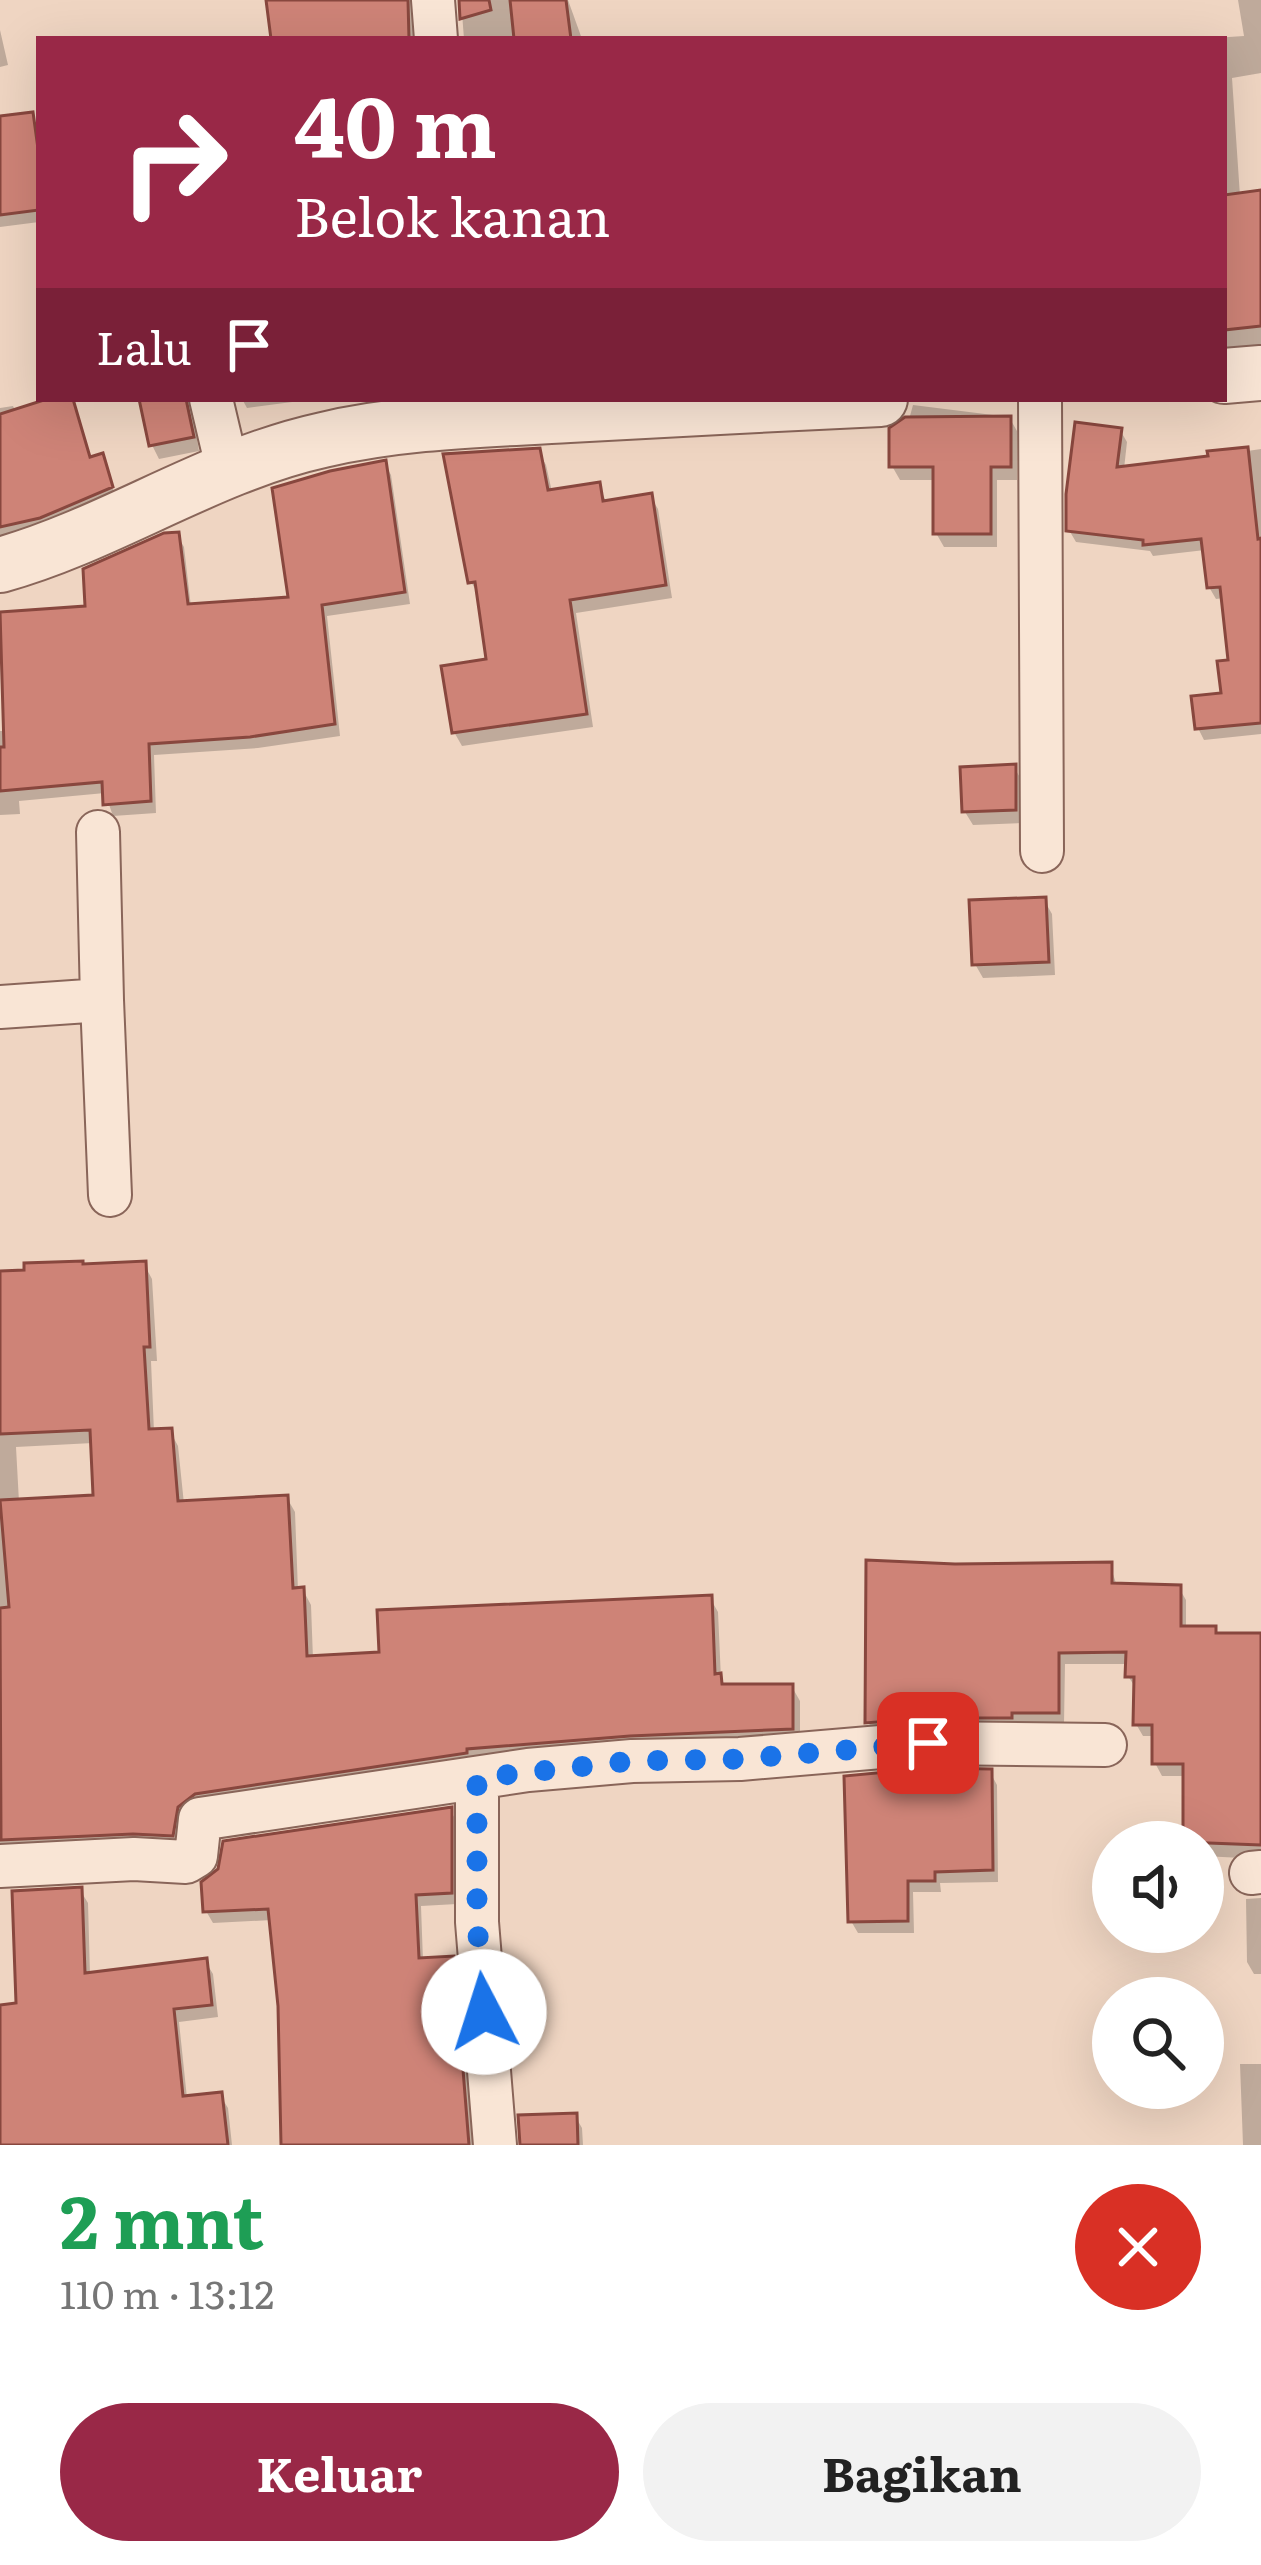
<!DOCTYPE html>
<html lang="id">
<head>
<meta charset="utf-8">
<style>
	:root { --surface:#fff; --page:#f2f2f2; --text:#222; --muted:#767676; --accent:#992847 }
	body { margin:0; font-family:Literata,serif; background:var(--page); color:var(--text); height:100vh; display:flex; flex-direction:column; font-size:45px; white-space:nowrap }
	* { box-sizing:border-box; margin:0 }
	p { font-size:39px; color:var(--muted) }
	.icon { flex:none; width:66px; height:66px; fill:none; stroke:currentColor; stroke-width:2; stroke-linecap:round; stroke-linejoin:round }
	.map { position:relative; height:2145px; overflow:hidden }
	.panel { display:flex; flex-direction:column; background:var(--surface); flex:1 }
	.panel>* { flex:none }
	.banner { position:absolute; left:36px; top:36px; width:1191px; height:366px; border-radius:0px; box-shadow:0 12px 48px #0002; background:#992847; color:#fff; overflow:hidden }
	.tools { position:absolute; left:1092px; top:1821px; display:grid; gap:24px }
	.tools a { display:grid; place-items:center; width:132px; height:132px; border-radius:50%; background:var(--surface); box-shadow:0 12px 48px #0002; font-size:60px }
	.pin { position:absolute; display:grid; place-items:center; width:102px; height:102px; color:#fff; margin:-51px; border-radius:24px; box-shadow:0 6px 18px #0006 }
	.me { position:absolute; width:132px; margin:-66px; rotate:355deg; stroke-linejoin:round; filter:drop-shadow(0 0 9px #0008) }
	.turn { display:flex; align-items:center; gap:42px; height:252px; padding:0 60px; font-size:54px }
	.turn .icon { width:156px; height:156px; stroke-width:2.5 }
	.turn b { display:block; font-size:84px; line-height:102px }
	.then { display:flex; align-items:center; height:114px; padding:0 60px; background:#0003; gap:24px; font-size:45px }
	.round { display:grid; place-items:center; flex:none; width:126px; height:126px; border-radius:63px; background:var(--page) }
	.overview { display:flex; align-items:center; justify-content:space-between; height:204px; padding:0 60px }
	h1 { font-size:72px; font-weight:700; line-height:90px; color:#1e9e55 }
	.primary-button { display:flex; gap:24px; margin-top:auto; padding:24px 60px }
	.primary-button a { flex:1; height:138px; border-radius:72px; background:var(--accent); color:#fff; font-size:48px; font-weight:700; line-height:138px; text-align:center }
	.primary-button a+a { background:var(--page); color:var(--text) }
	.map>svg:first-child { display:block }
</style>
</head>
<body>
<div class="map">
<svg width="1261" height="2145" viewBox="0 0 1261 2145">
	<rect width="100%" height="100%" fill="#efd5c2"/>
	<path fill="#0003" fill-rule="evenodd" d="M 269,0 L 420,0 L 417,39 L 274,39 Z
		M 461,0 L 568,0 L 582,39 L 464,39 Z
		M 1238,0 L 1261,0 L 1261,73 L 1232,78 L 1240,196 L 1261,194 L 1261,355 L 1224,360 L 1224,39 L 1198,39 L 1244,36 Z
		M 0,30 L 8,65 L 0,67 Z
		M 31,115 L 39,136 L 39,222 L 0,227 L 0,119 Z
		M 57,399 L 71,399 L 92,460 L 101,457 L 117,500 L 0,540 L 0,408 L 13,406 L 16,412 Z
		M 142,399 L 197,399 L 192,408 L 199,451 L 159,459 L 152,445 Z
		M 242,399 L 315,399 L 247,408 Z
		M 913,405 L 1009,417 L 1017,431 L 1017,480 L 997,480 L 997,547 L 944,547 L 936,533 L 936,480 L 900,480 L 892,466 L 892,430 L 910,416 Z
		M 1120,430 L 1127,442 L 1124,469 L 1261,449 L 1261,734 L 1204,740 L 1198,728 L 1224,695 L 1231,663 L 1224,598 L 1216,599 L 1209,587 L 1205,550 L 1153,556 L 1150,551 L 1076,542 L 1069,530 Z
		M 538,451 L 546,465 L 552,492 L 598,485 L 607,503 L 650,496 L 658,509 L 672,598 L 576,613 L 593,727 L 462,746 L 454,732 L 490,661 L 479,595 L 471,582 Z
		M 385,464 L 391,475 L 410,604 L 327,616 L 340,736 L 258,748 L 154,755 L 156,813 L 113,816 L 105,793 L 19,801 L 20,814 L 0,815 L 0,731 L 6,731 L 0,615 L 88,609 L 177,535 L 184,547 L 191,607 L 292,600 Z
		M 1014,767 L 1022,781 L 1023,823 L 973,825 L 965,812 Z
		M 1044,900 L 1052,914 L 1055,975 L 983,978 L 975,964 Z
		M 144,1264 L 152,1279 L 157,1361 L 151,1361 L 154,1432 L 170,1431 L 178,1446 L 184,1504 L 287,1498 L 295,1512 L 298,1591 L 303,1590 L 311,1605 L 313,1659 L 382,1655 L 710,1598 L 718,1612 L 721,1679 L 726,1687 L 792,1687 L 800,1701 L 800,1742 L 204,1808 L 180,1849 L 0,1857 L 0,1274 ZM 93,1443 L 96,1498 L 19,1502 L 16,1447 Z
		M 1110,1565 L 1117,1586 L 1179,1588 L 1186,1600 L 1186,1629 L 1214,1629 L 1218,1636 L 1261,1636 L 1261,1859 L 1203,1856 L 1186,1776 L 1162,1776 L 1155,1763 L 1155,1736 L 1143,1736 L 1136,1724 L 1137,1690 L 1128,1676 L 1129,1664 L 1065,1664 L 1064,1724 L 875,1734 L 868,1722 L 955,1567 Z
		M 990,1772 L 997,1785 L 998,1882 L 940,1883 L 941,1892 L 913,1892 L 914,1933 L 858,1933 L 851,1921 Z
		M 450,1810 L 457,1822 L 457,1904 L 421,1906 L 423,1961 L 452,1959 L 459,1971 L 473,2145 L 285,2145 L 281,2005 L 272,1920 L 213,1923 L 206,1911 Z
		M 80,1890 L 88,1903 L 90,1975 L 205,1961 L 213,1974 L 218,2017 L 179,2022 L 187,2098 L 220,2095 L 228,2108 L 232,2145 L 0,2145 L 0,2008 L 19,2006 Z
		M 1261,1898 L 1261,1974 L 1254,1974 L 1247,1962 L 1246,1899 Z
		M 1240,2064 L 1261,2064 L 1261,2145 L 1243,2145 Z
		M 575,2116 L 582,2128 L 583,2145 L 523,2145 Z"/>
	<path fill="#ce8377" stroke="#88473e" stroke-width="3" d="M 266,0 L 408,0 L 409,39 L 271,39 Z
		M 459,0 L 489,0 L 491,10 L 460,19 Z
		M 510,0 L 566,0 L 571,39 L 514,39 Z
		M 33,112 L 39,156 L 39,210 L 0,215 L 0,116 Z
		M 1261,190 L 1261,326 L 1224,330 L 1224,195 Z
		M 47,399 L 73,399 L 90,457 L 103,453 L 113,487 L 40,518 L 0,527 L 0,414 Z
		M 139,399 L 186,399 L 194,437 L 149,446 Z
		M 1011,416 L 1011,467 L 991,467 L 991,534 L 933,534 L 933,467 L 889,467 L 889,428 L 905,417 Z
		M 1075,422 L 1122,428 L 1117,467 L 1208,456 L 1207,451 L 1248,447 L 1258,539 L 1261,538 L 1261,723 L 1195,729 L 1191,696 L 1221,693 L 1217,661 L 1228,660 L 1220,587 L 1207,588 L 1201,539 L 1143,545 L 1143,540 L 1066,531 L 1066,494 Z
		M 540,448 L 548,490 L 600,482 L 603,501 L 652,493 L 666,585 L 570,600 L 587,714 L 452,733 L 441,666 L 486,659 L 475,582 L 468,583 L 443,454 Z
		M 386,460 L 405,592 L 322,605 L 335,724 L 250,737 L 149,744 L 151,801 L 103,805 L 102,782 L 0,791 L 0,747 L 4,747 L 0,612 L 85,606 L 83,569 L 164,533 L 179,532 L 188,604 L 288,597 L 272,488 L 330,471 Z
		M 1016,764 L 1016,810 L 962,812 L 960,767 Z
		M 1046,897 L 1049,962 L 972,965 L 969,900 Z
		M 83,1261 L 83,1264 L 146,1261 L 150,1347 L 144,1347 L 149,1429 L 172,1428 L 178,1501 L 288,1495 L 293,1588 L 304,1587 L 307,1656 L 379,1652 L 377,1610 L 712,1595 L 715,1674 L 721,1673 L 722,1684 L 793,1684 L 793,1729 L 630,1736 L 467,1749 L 467,1753 L 195,1794 L 178,1807 L 173,1836 L 133,1834 L 1,1840 L 0,1608 L 9,1607 L 0,1500 L 93,1495 L 90,1430 L 0,1434 L 0,1271 L 24,1270 L 24,1263 Z
		M 866,1560 L 955,1564 L 1112,1562 L 1112,1583 L 1181,1585 L 1181,1626 L 1216,1626 L 1216,1633 L 1261,1633 L 1261,1845 L 1183,1842 L 1183,1764 L 1152,1764 L 1152,1725 L 1133,1725 L 1134,1677 L 1125,1677 L 1126,1652 L 1059,1653 L 1059,1713 L 1012,1713 L 1012,1718 L 928,1718 L 865,1723 Z
		M 929,1768 L 992,1769 L 993,1870 L 935,1872 L 935,1881 L 908,1881 L 908,1921 L 848,1922 L 844,1776 Z
		M 452,1807 L 452,1893 L 416,1895 L 419,1958 L 454,1956 L 469,2145 L 281,2145 L 278,2006 L 268,1909 L 203,1912 L 201,1882 L 218,1869 L 223,1841 Z
		M 82,1887 L 85,1973 L 207,1958 L 212,2005 L 174,2009 L 183,2096 L 222,2092 L 228,2145 L 0,2145 L 0,2005 L 16,2003 L 12,1891 Z
		M 577,2113 L 578,2145 L 520,2145 L 518,2115 Z"/>
	<g fill="none" stroke-linecap="round" stroke-linejoin="round">
		<defs>
			<path id="minor" d="M 433,0 L 436,39
				M 211,399 L 228,471
				M 1040,399 L 1042,851
				M 98,832 L 102,1000
				M 0,1007 L 102,1000 L 110,1195
				M 477,1778 L 477,1922 L 495,2145
				M 0,1866 L 134,1859 L 186,1862 L 196,1856 L 200,1819 L 528,1770 L 632,1761 L 740,1759 L 928,1743 L 1105,1745
				M 1251,1873 L 1261,1872"/>
			<path id="tertiary" d="M 1224,376 L 1261,373
				M 0,565 C 111,534 209,465 323,440 C 404,421 487,420 569,415 C 673,409 776,404 880,399"/>
		</defs>
		<use href="#minor" stroke="#896559" stroke-width="46"/>
		<use href="#tertiary" stroke="#896559" stroke-width="58"/>
		<use href="#minor" stroke="#f9e5d5" stroke-width="42"/>
		<use href="#tertiary" stroke="#f9e5d5" stroke-width="54"/>
	</g>
	<g fill="none" stroke-linecap="round" stroke-linejoin="round">
		<path stroke="#1a73e8" stroke-width="21" stroke-dasharray="0 37.8" d="M 484,2012 L 477,1922 L 477,1778 L 632,1761 L 740,1759 L 928,1743"/>
	</g>
</svg>
<div class="tools">
<a><svg class="icon" aria-label="sound" viewBox="0 0 24 24"><path d="M4 9h4l5-4v14l-5-4H4zM17 9q2 3 0 6"/></svg></a>
<a><svg class="icon" aria-label="search" viewBox="0 0 24 24"><circle cx="10" cy="10" r="6"/><path d="M15 15l6 6"/></svg></a>
</div>
<div class="pin" style="left:928px;top:1743px;background:#d93025"><svg class="icon" aria-label="arrive" viewBox="0 0 24 24"><path d="M6 21V4h12l-3 4 3 4H6"/></svg></div>
<svg class="me" style="left:484px;top:2012px" viewBox="-20 -20 40 40"><circle r="19" fill="#fff"/><path d="M0-13L10 11 0 6-10 11z" fill="#1a73e8"/></svg>
<div class="banner">
<div class="turn"><svg class="icon" aria-label="right" viewBox="0 0 24 24"><path d="M7 20v-9h11M14 6l5 5-5 5"/></svg><div><b>40 m</b>Belok kanan</div></div>
<div class="then">Lalu<svg class="icon" aria-label="arrive" viewBox="0 0 24 24"><path d="M6 21V4h12l-3 4 3 4H6"/></svg></div>
</div>
</div>
<section class="panel">
<div class="overview"><div><h1>2 mnt</h1><p>110 m · 13:12</p></div><a class="round" style="background:#d93025;color:#fff"><svg class="icon" aria-label="close" viewBox="0 0 24 24"><path d="M6 6l12 12M18 6L6 18"/></svg></a></div>
<div class="primary-button"><a>Keluar</a><a>Bagikan</a></div>
</section>
</body>
</html>
